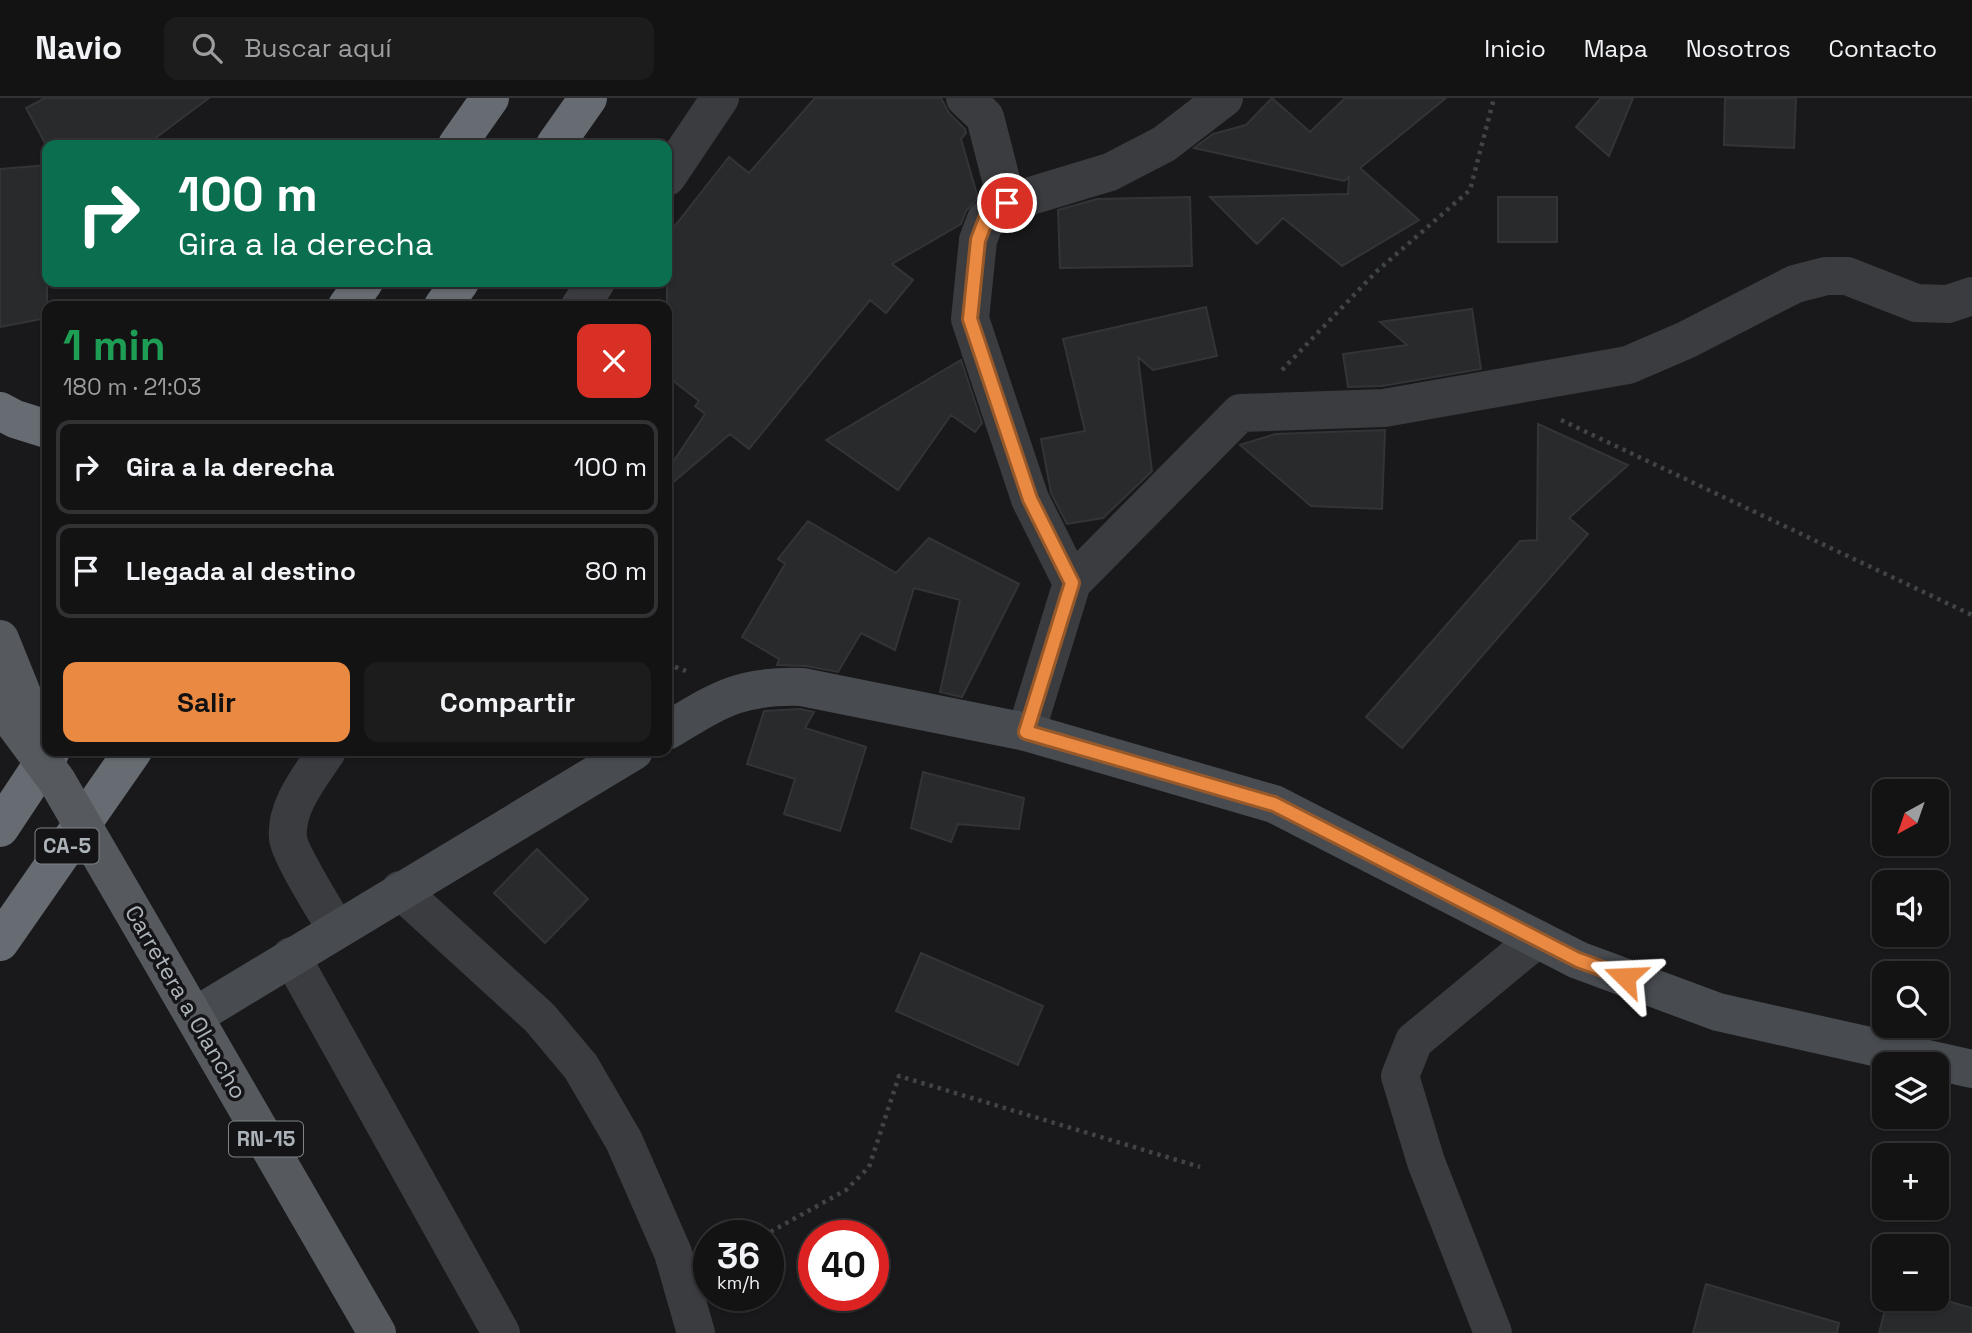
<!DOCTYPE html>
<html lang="es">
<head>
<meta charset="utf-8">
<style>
	:root { --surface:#131314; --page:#1c1c1d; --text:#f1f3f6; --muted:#9d9ea0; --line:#323234; --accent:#ea8941 }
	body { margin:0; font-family:"Space Grotesk",sans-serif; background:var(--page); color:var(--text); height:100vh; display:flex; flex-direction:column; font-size:26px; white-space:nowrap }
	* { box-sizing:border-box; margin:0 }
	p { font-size:23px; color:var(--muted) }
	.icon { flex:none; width:38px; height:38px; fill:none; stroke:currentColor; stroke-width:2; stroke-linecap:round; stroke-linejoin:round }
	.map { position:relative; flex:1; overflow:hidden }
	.drawer { position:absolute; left:42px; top:203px; width:630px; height:455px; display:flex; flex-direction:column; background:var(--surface); border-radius:14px; box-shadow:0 2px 5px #0004,0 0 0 2px var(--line) }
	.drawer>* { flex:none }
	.top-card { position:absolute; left:42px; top:42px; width:630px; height:147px; border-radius:14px; box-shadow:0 2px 5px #0004,0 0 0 2px var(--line); background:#0b6e4f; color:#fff; overflow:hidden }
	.needle { width:46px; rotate:220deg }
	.tools { position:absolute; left:1872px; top:681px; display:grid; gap:14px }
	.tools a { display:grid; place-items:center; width:77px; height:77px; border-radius:14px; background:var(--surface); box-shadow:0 2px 5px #0004,0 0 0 2px var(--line); font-size:35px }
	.speed { position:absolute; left:693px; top:1122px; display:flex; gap:14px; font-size:35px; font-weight:700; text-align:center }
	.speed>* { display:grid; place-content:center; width:91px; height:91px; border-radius:50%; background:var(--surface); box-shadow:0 2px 5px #0004,0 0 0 2px var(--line); line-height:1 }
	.speed small { font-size:18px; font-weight:400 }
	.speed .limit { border:10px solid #d22; background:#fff; color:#111 }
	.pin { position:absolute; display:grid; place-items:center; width:60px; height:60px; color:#fff; margin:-30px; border:4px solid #fff; border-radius:50%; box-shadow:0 2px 7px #0007 }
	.me { position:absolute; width:77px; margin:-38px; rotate:291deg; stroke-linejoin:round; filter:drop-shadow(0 0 5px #0008) }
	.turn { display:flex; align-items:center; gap:24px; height:147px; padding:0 21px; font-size:32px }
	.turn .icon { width:91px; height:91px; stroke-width:2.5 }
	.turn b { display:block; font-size:49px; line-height:60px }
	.round { display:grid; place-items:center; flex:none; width:74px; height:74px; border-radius:14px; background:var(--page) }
	.headline { display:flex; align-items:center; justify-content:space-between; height:119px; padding:0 21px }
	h1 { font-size:42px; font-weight:700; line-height:52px; color:#1e9e55 }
	.cta { display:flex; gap:14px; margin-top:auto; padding:14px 21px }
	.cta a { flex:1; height:80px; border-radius:14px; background:var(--accent); color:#111; font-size:28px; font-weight:700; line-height:80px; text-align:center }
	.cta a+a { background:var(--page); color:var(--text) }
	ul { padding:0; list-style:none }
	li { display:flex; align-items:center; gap:21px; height:94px; margin:0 14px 10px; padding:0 7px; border:4px solid var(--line); border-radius:14px }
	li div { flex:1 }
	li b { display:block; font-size:26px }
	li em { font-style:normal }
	header { display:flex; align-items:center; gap:42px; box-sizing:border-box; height:98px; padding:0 35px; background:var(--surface); border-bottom:2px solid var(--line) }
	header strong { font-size:33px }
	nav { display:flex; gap:38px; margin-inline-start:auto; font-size:24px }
	.search { width:490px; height:63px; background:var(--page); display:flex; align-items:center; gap:18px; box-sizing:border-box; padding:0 24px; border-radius:14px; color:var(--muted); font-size:26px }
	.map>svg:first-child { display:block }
</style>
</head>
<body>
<header>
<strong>Navio</strong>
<div class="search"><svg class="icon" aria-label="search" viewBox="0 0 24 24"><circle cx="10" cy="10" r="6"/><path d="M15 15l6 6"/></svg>Buscar aquí</div>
<nav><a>Inicio</a><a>Mapa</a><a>Nosotros</a><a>Contacto</a></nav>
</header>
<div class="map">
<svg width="1972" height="1235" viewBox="0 0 1972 1235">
	<rect width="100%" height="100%" fill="#19191b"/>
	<path fill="#292a2c" stroke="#333437" stroke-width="2" d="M 45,0 L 209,0 L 146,47 L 46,47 L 26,10 Z
		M 815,0 L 941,0 L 949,15 L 965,31 L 966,35 L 961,41 L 978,100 L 966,113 L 961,126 L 892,166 L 913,182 L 886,215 L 870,202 L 749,351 L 730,336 L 670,387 L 667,384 L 667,373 L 705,316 L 695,308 L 699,303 L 667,278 L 667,138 L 729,59 L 749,75 Z
		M 1272,0 L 1310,34 L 1345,0 L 1446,0 L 1360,70 L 1419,122 L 1342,168 L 1283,120 L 1257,146 L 1210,99 L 1348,96 L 1349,79 L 1344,83 L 1194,50 L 1213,36 L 1246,27 Z
		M 1601,0 L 1633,0 L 1609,58 L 1576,29 Z
		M 1725,0 L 1796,0 L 1794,50 L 1724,47 Z
		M 47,67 L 47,220 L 0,229 L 0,71 Z
		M 1190,99 L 1192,168 L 1060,170 L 1058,112 L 1097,101 Z
		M 1498,99 L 1557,99 L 1557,144 L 1498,144 Z
		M 1206,209 L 1217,258 L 1153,272 L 1138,259 L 1152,373 L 1103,420 L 1067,426 L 1051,395 L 1041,341 L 1085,333 L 1063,241 Z
		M 1472,211 L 1481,271 L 1382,288 L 1348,289 L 1343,256 L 1407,247 L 1380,224 Z
		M 961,262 L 982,325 L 975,334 L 951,317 L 898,392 L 826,342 Z
		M 1538,326 L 1628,367 L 1569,420 L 1588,436 L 1402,650 L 1366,619 L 1520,443 L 1537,442 Z
		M 1385,332 L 1382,411 L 1311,408 L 1240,347 L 1275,336 Z
		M 808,423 L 896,475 L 929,440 L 1019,486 L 962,599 L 940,594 L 960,502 L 914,490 L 895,552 L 861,535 L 838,574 L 806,568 L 777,567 L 779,561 L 742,539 L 785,466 L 778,461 Z
		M 800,611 L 814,614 L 805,630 L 866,649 L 840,733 L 784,716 L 795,681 L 747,666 L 764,613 Z
		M 923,674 L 1024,700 L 1019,731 L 958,726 L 951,744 L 911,730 Z
		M 537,751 L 588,801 L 545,845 L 494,795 Z
		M 921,855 L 1043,908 L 1018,967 L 896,913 Z
		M 1706,1186 L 1839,1225 L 1837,1235 L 1693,1235 Z
		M 1888,1200 L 1937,1200 L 1972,1210 L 1972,1235 L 1879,1235 Z"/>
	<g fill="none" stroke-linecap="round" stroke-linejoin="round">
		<path stroke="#404447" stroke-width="4.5" stroke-dasharray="3.5 5" stroke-linecap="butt" d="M 1282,272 L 1377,173 L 1470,92 L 1494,0
			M 1561,322 L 1972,517
			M 667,566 L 686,573
			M 763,1138 L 846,1092 L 869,1069 L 899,978 L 1200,1069"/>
		<path stroke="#3a3c40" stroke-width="38" d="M 965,0 L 985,19 L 1007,105
			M 667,79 L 720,0
			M 580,208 L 596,184
			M 1072,485 L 1030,401 L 970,221 L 978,142 L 986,121 L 1007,105 L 1110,74 L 1164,46 L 1224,0
			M 1026,634 L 1072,485 L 1240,315 L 1384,310 L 1628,267 L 1686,242 L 1795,186 L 1826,178 L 1847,178 L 1916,205 L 1948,206 L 1972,198
			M 327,653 C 311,678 285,708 288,740 C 290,757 326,813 336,831
			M 400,792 L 540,920 L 581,969 L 624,1043 L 673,1155 L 696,1235
			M 291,858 L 501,1235
			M 1493,1235 L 1426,1064 L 1400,978 L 1414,943 L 1537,841"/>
		<path stroke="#484c50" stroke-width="38" d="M 667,633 C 719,602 739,587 802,589 L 1026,634 L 1274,706 L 1578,862 L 1718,914 L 1972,971
			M 195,918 L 634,653"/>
		<path stroke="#565a5f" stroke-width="38" d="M 153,848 L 377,1235"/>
		<path stroke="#666c71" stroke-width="38" d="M 457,47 L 490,0
			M 555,47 L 588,0
			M 347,208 L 364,184
			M 443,208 L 460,184
			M 0,313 L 15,321 L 47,331
			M 0,730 L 51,653
			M 0,844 L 133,653"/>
		<path stroke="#565a5f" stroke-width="38" d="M 0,541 L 38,635
			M 0,606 L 57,683 L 153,848"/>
	</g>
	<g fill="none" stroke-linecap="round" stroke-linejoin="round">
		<defs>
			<path id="route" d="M 1007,105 L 986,121 L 978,142 L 970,221 L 1030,401 L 1072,485 L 1026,634 L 1274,706 L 1578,862 L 1625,879"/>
		</defs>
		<use href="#route" stroke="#98592a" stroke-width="18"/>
		<use href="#route" stroke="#ea8941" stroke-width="12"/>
	</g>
	<g text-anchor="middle" stroke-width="7" stroke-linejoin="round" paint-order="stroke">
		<g fill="#141416" stroke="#7e8489" stroke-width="2">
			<rect x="35.5" y="730.5" width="63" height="35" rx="5"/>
			<rect x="229" y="1023.5" width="74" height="35" rx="5"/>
		</g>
		<g font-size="21" font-weight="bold" fill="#acb4ba">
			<text x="67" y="755">CA-5</text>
			<text x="266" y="1048">RN-15</text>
		</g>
		<g font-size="23" fill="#acb4ba" stroke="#141416">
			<text transform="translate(186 904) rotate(60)" y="8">Carretera a Olancho</text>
		</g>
	</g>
</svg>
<div class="tools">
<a><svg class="needle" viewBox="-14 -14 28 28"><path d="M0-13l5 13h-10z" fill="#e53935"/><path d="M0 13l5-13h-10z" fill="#9d9ea0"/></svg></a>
<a><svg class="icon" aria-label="sound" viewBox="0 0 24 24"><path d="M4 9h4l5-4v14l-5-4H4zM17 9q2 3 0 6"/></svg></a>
<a><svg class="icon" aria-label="search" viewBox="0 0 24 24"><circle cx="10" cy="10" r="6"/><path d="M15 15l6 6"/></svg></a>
<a><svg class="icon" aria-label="layers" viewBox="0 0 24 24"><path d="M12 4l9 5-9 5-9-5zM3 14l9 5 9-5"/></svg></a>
<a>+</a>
<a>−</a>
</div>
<div class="speed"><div>36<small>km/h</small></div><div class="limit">40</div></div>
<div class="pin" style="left:1007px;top:105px;background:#d93025"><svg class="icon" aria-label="arrive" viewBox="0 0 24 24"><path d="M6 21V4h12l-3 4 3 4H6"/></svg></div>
<svg class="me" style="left:1625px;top:879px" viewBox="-20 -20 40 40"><path d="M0-17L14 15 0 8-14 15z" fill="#ea8941" stroke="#fff" stroke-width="4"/></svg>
<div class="top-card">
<div class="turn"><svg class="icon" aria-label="right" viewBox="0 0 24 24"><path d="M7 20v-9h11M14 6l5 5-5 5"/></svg><div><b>100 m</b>Gira a la derecha</div></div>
</div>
<section class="drawer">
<div class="headline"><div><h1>1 min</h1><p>180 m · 21:03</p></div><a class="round" style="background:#d93025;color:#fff"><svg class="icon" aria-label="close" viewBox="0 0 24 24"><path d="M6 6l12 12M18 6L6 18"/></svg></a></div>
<ul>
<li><svg class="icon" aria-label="right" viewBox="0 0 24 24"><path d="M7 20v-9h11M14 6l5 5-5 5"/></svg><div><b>Gira a la derecha</b></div><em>100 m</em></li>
<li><svg class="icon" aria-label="arrive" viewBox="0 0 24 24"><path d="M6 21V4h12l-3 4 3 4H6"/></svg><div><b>Llegada al destino</b></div><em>80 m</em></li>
</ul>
<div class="cta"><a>Salir</a><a>Compartir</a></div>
</section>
</div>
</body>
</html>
